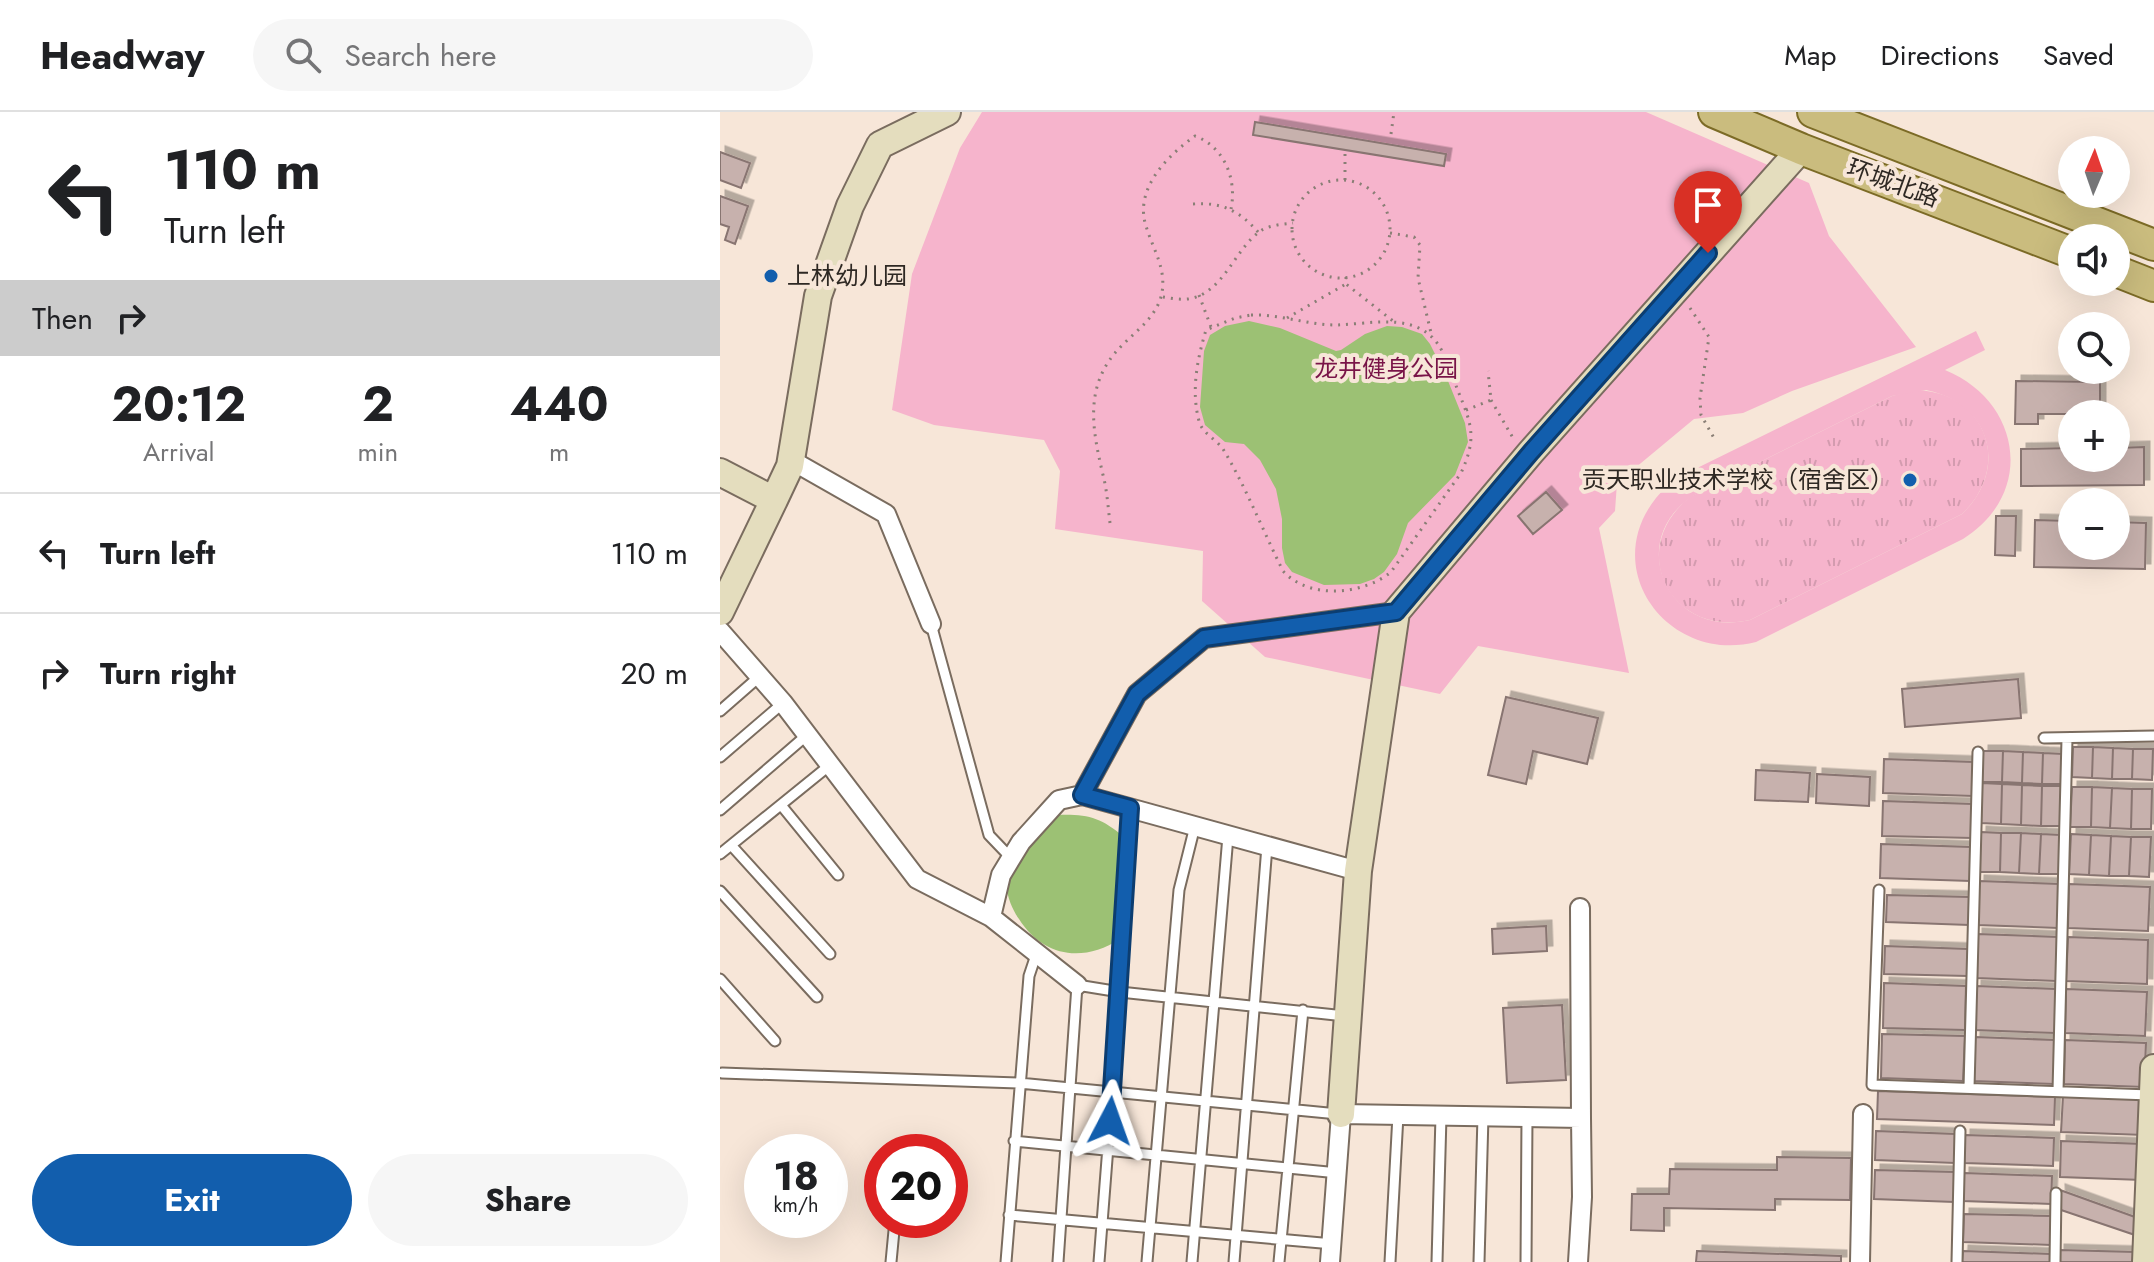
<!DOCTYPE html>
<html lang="en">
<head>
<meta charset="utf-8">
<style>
	:root { --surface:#fff; --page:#f6f6f6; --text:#202124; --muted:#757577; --line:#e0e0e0; --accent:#125ead }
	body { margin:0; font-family:Jost,"Noto Sans SC",sans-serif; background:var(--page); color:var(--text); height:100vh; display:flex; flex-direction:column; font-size:30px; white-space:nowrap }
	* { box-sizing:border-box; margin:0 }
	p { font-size:26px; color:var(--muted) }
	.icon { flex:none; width:44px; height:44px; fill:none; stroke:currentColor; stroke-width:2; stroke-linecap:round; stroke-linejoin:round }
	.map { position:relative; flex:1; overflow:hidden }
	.drawer { display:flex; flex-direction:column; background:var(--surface); width:720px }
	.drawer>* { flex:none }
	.banner { background:#fff; color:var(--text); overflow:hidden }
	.needle { width:52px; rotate:2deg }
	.tools { position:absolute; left:1338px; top:24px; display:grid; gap:16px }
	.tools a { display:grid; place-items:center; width:72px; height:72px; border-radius:50%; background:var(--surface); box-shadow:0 8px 32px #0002; font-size:40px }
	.speed { position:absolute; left:24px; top:1022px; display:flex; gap:16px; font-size:40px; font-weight:700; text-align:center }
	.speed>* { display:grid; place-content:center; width:104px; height:104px; border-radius:50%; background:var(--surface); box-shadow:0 8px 32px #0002; line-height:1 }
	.speed small { font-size:20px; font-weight:400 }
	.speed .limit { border:12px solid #d22; background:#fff; color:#111 }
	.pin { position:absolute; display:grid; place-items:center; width:68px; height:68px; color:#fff; margin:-82px -34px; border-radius:50% 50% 50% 0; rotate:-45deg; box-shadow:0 0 8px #0007 }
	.pin .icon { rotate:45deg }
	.me { position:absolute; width:88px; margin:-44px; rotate:4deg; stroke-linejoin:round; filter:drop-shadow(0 0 6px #0008) }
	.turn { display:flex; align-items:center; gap:28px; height:168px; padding:0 32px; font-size:36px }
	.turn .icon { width:104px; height:104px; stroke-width:2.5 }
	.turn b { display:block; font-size:56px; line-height:68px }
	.then { display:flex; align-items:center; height:76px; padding:0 32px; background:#0003; gap:16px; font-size:30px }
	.eta { display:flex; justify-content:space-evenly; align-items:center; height:136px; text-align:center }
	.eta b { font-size:48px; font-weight:700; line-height:56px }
	.button { display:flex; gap:16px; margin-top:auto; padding:16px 32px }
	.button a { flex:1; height:92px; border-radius:48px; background:var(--accent); color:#fff; font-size:32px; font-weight:700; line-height:92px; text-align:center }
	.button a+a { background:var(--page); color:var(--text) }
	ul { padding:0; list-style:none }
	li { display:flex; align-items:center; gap:24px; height:120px; padding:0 32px; border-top:2px solid var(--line) }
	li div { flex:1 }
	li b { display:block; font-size:30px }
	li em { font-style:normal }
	header { display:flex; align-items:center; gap:48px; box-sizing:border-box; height:112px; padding:0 40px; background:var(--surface); border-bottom:2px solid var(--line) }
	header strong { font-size:38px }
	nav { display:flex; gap:44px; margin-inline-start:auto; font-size:28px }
	.search { width:560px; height:72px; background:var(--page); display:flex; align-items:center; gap:20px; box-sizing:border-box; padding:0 28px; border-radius:44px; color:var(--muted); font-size:30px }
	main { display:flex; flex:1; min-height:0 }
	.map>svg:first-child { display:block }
</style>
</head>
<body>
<header>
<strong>Headway</strong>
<div class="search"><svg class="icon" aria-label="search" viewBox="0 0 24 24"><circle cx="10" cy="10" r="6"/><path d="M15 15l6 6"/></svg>Search here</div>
<nav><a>Map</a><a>Directions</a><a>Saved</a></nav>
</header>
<main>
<section class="drawer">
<div class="banner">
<div class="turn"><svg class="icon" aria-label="left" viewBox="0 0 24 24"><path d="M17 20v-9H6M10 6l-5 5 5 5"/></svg><div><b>110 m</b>Turn left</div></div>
<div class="then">Then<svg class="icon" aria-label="right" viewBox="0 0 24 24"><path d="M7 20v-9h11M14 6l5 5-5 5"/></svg></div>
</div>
<div class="eta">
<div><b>20:12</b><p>Arrival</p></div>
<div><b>2</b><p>min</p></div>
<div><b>440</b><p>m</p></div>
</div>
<ul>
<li><svg class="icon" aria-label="left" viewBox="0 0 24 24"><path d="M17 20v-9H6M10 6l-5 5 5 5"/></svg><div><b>Turn left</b></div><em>110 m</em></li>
<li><svg class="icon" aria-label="right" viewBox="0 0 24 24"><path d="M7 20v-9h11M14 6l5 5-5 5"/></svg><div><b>Turn right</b></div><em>20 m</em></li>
</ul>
<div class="button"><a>Exit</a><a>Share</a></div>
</section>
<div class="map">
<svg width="1434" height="1150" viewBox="0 0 1434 1150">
	<defs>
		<pattern id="grass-tufts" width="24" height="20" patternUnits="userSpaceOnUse" patternTransform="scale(2)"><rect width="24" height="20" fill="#f6b4cc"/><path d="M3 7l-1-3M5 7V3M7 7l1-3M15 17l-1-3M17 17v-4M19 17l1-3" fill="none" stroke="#d39baf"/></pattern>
		<filter id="shadow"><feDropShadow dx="5.5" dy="-5.5" stdDeviation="0" flood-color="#0004"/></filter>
	</defs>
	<rect width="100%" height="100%" fill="#f7e6d8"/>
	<path fill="url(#grass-tufts)" d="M 1195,278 C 1266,279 1293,354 1242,402 L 1030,508 C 950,526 905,437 970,385 L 1172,284 Z"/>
	<path fill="#f6b4cc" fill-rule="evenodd" d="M 262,0 L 926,0 L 1089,71 L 1109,124 L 1196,235 L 1072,279 L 1023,301 L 974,307 L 897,371 L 895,399 L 879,416 L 909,561 L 758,534 L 720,582 L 545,545 L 482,489 L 483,439 L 335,417 L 340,359 L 324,328 L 214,313 L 172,298 L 192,162 L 240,36 Z
		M 1256,219 L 1265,238 L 1225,258 C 1301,289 1316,381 1243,427 L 1036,530 C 950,552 878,459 936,386 C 945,375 957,368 969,360 ZM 1206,278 C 1271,291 1289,357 1242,402 L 1030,508 C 944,528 902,421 980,380 L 1172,284 Z"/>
	<path fill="#9cc174" d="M 529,209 L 560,216 L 616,239 L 621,238 L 645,222 L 667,214 L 682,215 L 702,222 L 710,232 L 726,264 L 745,311 L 748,330 L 735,363 L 688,411 L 677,442 L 664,460 L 654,467 L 640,472 L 604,473 L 572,460 L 565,451 L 562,436 L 562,407 L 556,377 L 540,348 L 524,332 L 505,330 L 485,313 L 480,295 L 484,239 L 490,223 L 505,214 Z
		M 336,703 C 368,702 380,705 404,725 L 400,827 C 363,851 323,845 299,807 C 293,799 286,783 287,773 C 290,745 319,723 336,703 Z"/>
	<path fill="#c7b1ad" stroke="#887471" stroke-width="2" filter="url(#shadow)" d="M 535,10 L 726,42 L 724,54 L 533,23 Z
		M 0,40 L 30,51 L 21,76 L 0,68 Z
		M 0,84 L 28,94 L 15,132 L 5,128 L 9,115 L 0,112 Z
		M 1296,269 L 1380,270 L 1380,302 L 1318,302 L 1318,312 L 1295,312 Z
		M 1424,335 L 1424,373 L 1301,374 L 1301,337 L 1352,336 L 1352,346 L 1396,346 L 1396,336 Z
		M 826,380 L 842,398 L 813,422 L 798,404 Z
		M 1276,404 L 1296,404 L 1295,444 L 1275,443 Z
		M 1315,408 L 1352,409 L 1352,434 L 1396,434 L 1396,410 L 1426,411 L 1425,457 L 1314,455 Z
		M 1298,567 L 1301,606 L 1185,615 L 1182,577 Z
		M 786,585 L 878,606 L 867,652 L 813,639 L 806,672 L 768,663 Z
		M 1353,635 L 1373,635 L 1372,666 L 1352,665 Z
		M 1373,635 L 1393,636 L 1392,667 L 1372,666 Z
		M 1393,636 L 1413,637 L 1412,667 L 1392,667 Z
		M 1413,637 L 1433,637 L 1432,668 L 1412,667 Z
		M 1263,639 L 1283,639 L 1282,670 L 1262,670 Z
		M 1283,639 L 1303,640 L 1302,671 L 1282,670 Z
		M 1303,640 L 1323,641 L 1322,672 L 1302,671 Z
		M 1323,641 L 1344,642 L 1342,672 L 1322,672 Z
		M 1164,647 L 1254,650 L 1253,684 L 1163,681 Z
		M 1036,658 L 1090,661 L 1088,690 L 1035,688 Z
		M 1097,662 L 1150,665 L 1149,694 L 1096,691 Z
		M 1262,671 L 1282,672 L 1281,712 L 1261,711 Z
		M 1282,672 L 1302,673 L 1301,713 L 1281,712 Z
		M 1302,673 L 1322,674 L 1321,714 L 1301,713 Z
		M 1322,674 L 1342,674 L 1341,714 L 1321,714 Z
		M 1352,675 L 1372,675 L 1371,715 L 1350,715 Z
		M 1372,675 L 1392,676 L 1390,716 L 1371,715 Z
		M 1392,676 L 1412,677 L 1411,717 L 1390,716 Z
		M 1412,677 L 1432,677 L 1431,717 L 1411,717 Z
		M 1163,689 L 1253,692 L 1252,726 L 1162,724 Z
		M 1261,720 L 1281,721 L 1280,760 L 1259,760 Z
		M 1281,721 L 1301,721 L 1299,761 L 1280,760 Z
		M 1301,721 L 1321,722 L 1319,762 L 1299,761 Z
		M 1321,722 L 1341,723 L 1340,762 L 1319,762 Z
		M 1351,722 L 1371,723 L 1369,763 L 1349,762 Z
		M 1371,723 L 1391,724 L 1389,764 L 1369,763 Z
		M 1391,724 L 1411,725 L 1409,764 L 1389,764 Z
		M 1411,725 L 1431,725 L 1429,765 L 1409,764 Z
		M 1161,732 L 1251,735 L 1250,769 L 1160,766 Z
		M 1259,769 L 1340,772 L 1338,816 L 1257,813 Z
		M 1349,772 L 1430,775 L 1428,819 L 1348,816 Z
		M 1167,783 L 1250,785 L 1249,813 L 1166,810 Z
		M 826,814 L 827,839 L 773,842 L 772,817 Z
		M 1257,822 L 1338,825 L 1336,869 L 1256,866 Z
		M 1348,825 L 1428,828 L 1427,872 L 1346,869 Z
		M 1165,834 L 1248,837 L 1247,864 L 1164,862 Z
		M 1164,871 L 1246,874 L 1245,918 L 1163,916 Z
		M 1256,874 L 1336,877 L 1335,921 L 1254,918 Z
		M 1346,877 L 1427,880 L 1425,924 L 1345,921 Z
		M 842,893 L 846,968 L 787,971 L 783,896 Z
		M 1162,922 L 1245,924 L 1243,969 L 1161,966 Z
		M 1255,925 L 1335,928 L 1334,972 L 1253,969 Z
		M 1345,928 L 1426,931 L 1424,975 L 1344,972 Z
		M 1158,979 L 1335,985 L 1334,1013 L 1157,1007 Z
		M 1343,984 L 1425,987 L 1424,1023 L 1341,1020 Z
		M 1156,1019 L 1236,1022 L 1235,1051 L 1155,1048 Z
		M 1245,1023 L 1334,1026 L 1333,1054 L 1244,1051 Z
		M 1341,1029 L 1423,1032 L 1422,1068 L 1340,1065 Z
		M 1057,1045 L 1131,1046 L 1130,1088 L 1055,1087 L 1055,1098 L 944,1096 L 944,1119 L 911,1118 L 912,1082 L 949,1082 L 950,1057 L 1057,1058 Z
		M 1155,1058 L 1235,1060 L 1234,1090 L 1154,1087 Z
		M 1244,1061 L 1332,1064 L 1331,1092 L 1243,1089 Z
		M 1340,1078 L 1415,1105 L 1415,1123 L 1341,1098 Z
		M 1244,1102 L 1332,1104 L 1331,1133 L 1243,1130 Z
		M 1339,1138 L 1416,1140 L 1416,1150 L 1339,1150 Z
		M 977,1139 L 1121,1144 L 1121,1150 L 976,1150 Z
		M 1243,1139 L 1331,1142 L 1331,1150 L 1242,1150 Z"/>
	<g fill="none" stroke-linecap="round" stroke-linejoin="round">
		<defs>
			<path id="lane" d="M 211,512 L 269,723 L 291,746
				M 0,599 L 40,564
				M 1324,626 L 1434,624
				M 0,645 L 63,591
				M 61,693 L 118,763
				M 0,698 L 87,623
				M 11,733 L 110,842
				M 0,742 L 110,653
				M 1159,778 L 1152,973 L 1430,983
				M 0,779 L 97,885
				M 0,867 L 55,929
				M 2,961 L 299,971 L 618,1002
				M 1249,976 L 1258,640
				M 1338,979 L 1347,627
				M 294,1029 L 618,1061
				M 289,1103 L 613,1132
				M 171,1150 L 175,1108
				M 286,1150 L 309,864 L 317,840
				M 338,1150 L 357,873 L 400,880 L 625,904
				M 379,1150 L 400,880 L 410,696
				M 427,1150 L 459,778 L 475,714
				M 472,1150 L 508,724
				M 514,1150 L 547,734
				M 559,1150 L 583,898
				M 670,1150 L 678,1003
				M 717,1150 L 721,1004
				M 759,1150 L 763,1004
				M 806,1150 L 807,1005
				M 1237,1150 L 1240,1019
				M 1335,1150 L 1336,1081"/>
			<path id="street" d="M 71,348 L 166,402 L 211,512
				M 0,519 L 63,591 L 197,767 L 271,805 L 281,763 L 301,730 L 339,688 L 362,683 L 417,582 L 484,526 L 676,500
				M 362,683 L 638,759
				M 860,796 L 861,1006
				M 271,805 L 357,873
				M 610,1150 L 621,1002 L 861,1006 L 862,1085 L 858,1150
				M 1140,1150 L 1143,1002"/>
			<path id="secondary" d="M 0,360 L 54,388 L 70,354 L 98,184 L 130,94 L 160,33 L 227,0
				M 0,500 L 54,388
				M 621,1002 L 638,759 L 676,500 L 811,340 L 1081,37
				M 1426,1150 L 1434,956"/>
			<path id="primary" d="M 994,0 L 1081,37 L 1352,141
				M 1093,0 L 1434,133
				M 1396,159 L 1434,174"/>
		</defs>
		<use href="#lane" stroke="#7a6c5f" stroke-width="13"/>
		<use href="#street" stroke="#7a6c5f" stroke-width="22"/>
		<use href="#secondary" stroke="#7a6c5f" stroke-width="30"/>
		<use href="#primary" stroke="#7c6b26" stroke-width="34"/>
		<path stroke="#897e75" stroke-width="3" stroke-dasharray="2 6" stroke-linecap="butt" d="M 671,22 L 674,0
			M 625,68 L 625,41
			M572 117a49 49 0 1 1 98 0a49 49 0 1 1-98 0Z
			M 473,92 C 502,90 520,99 539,121
			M 670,121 L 694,125 L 700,133 L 698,166 L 712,225
			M 626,165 L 626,172 L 673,209
			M 479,183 L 491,215
			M 443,185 C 450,186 460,188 468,187 C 504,182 515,135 542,118 C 551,113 563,112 573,111
			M 970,196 L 989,225 L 980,286 L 981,303 L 994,326
			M 531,203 C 560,202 588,213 616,213 C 653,212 701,198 722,239 C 729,251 733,266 738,279 C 752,313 757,326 741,361 L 671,460 C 643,483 589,488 563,459 C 543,419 526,375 503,337 C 496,327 482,321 479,309 C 471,279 477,248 486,218 L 515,206 Z
			M 567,206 L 626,172
			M 771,288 L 793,326
			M 746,298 L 771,288 L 768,259
			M 390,411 C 388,395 387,378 383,363 C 373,320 364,278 395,241 C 410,223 434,209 441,185 C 448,158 433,138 426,114 C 414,77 447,44 475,24 C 505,35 517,68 511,97"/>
		<use href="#lane" stroke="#fff" stroke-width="9"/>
		<use href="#street" stroke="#fff" stroke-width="18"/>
		<use href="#secondary" stroke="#e4ddbe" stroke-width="26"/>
		<use href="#primary" stroke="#cabc7e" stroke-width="30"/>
	</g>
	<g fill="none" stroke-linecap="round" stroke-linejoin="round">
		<defs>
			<path id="route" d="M 390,1009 L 410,696 L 362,683 L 417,582 L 484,526 L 676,500 L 811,340 L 988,141"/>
		</defs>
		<use href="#route" stroke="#0c3d70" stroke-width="20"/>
		<use href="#route" stroke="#125ead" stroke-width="14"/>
	</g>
	<g fill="#125ead" stroke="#f7e6d8" stroke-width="3">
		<circle cx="51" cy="164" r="8"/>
		<circle cx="1190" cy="368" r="8"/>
	</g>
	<g text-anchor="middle" stroke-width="8" stroke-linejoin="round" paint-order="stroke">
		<g font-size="24" fill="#2e2823" stroke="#f7e6d8">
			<text transform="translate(1173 71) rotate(20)" y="8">环城北路</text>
		</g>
		<g font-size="24" fill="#2e2823" stroke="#f7e6d8" text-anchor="start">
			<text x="67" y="172">上林幼儿园</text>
			<text x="1174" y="376" text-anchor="end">贡天职业技术学校（宿舍区）</text>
		</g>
		<g font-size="24" fill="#791448" stroke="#f7e6d8">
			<text x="666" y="265">龙井健身公园</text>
		</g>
	</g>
</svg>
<div class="tools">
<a><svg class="needle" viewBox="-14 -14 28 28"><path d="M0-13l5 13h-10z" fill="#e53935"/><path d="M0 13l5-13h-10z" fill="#757577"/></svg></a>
<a><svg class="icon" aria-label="sound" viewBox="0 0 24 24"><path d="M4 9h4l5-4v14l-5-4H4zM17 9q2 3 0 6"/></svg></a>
<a><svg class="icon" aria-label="search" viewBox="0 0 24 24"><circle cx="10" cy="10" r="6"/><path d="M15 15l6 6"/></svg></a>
<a>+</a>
<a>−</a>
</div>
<div class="speed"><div>18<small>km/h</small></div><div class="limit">20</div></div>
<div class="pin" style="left:988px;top:141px;background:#d93025"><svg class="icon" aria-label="arrive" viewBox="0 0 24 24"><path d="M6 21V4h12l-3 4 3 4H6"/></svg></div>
<svg class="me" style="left:390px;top:1009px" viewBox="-20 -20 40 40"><path d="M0-17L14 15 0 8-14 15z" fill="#125ead" stroke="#fff" stroke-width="4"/></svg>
</div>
</main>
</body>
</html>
